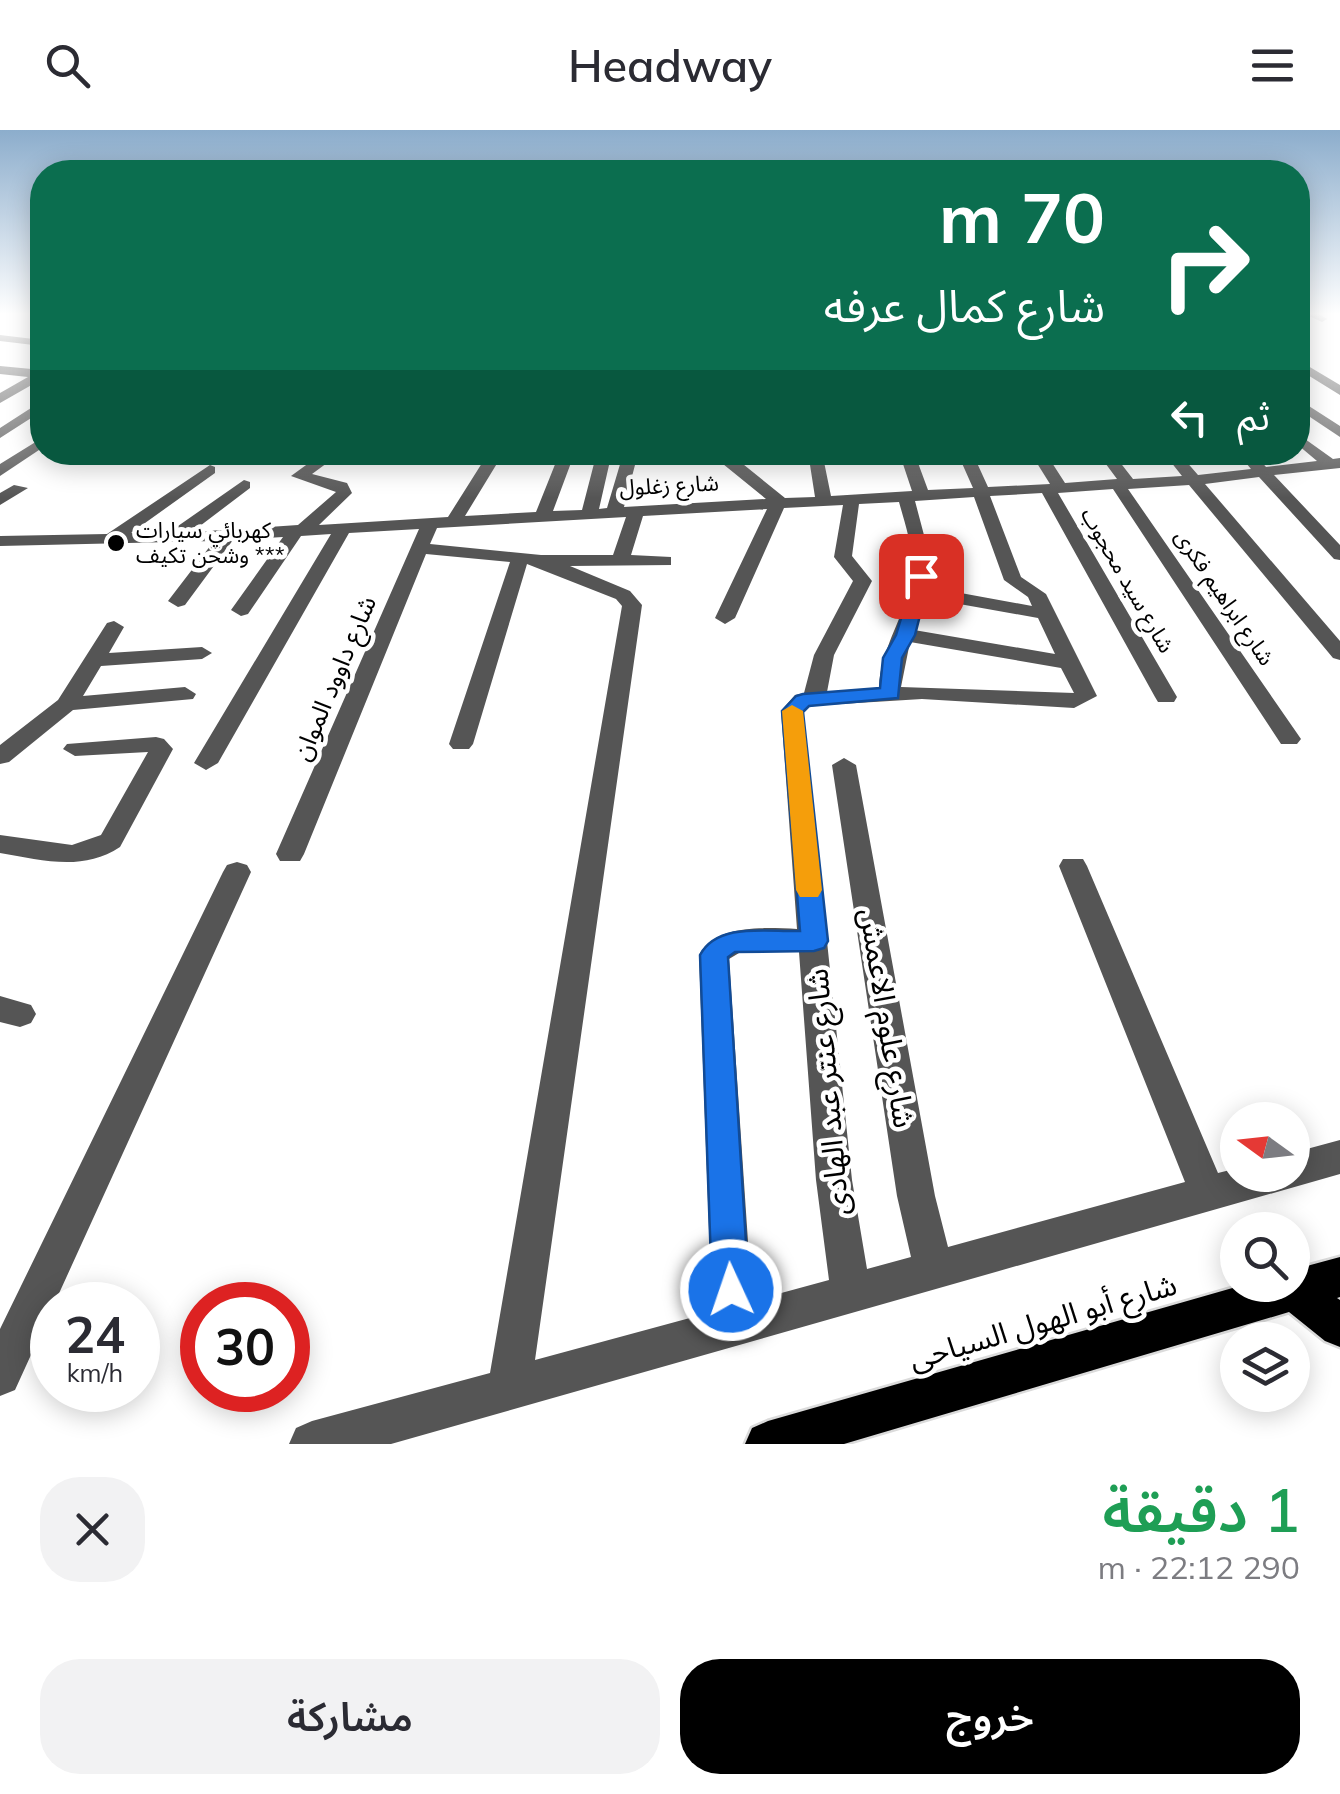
<!DOCTYPE html>
<html lang="ar">
<head>
<meta charset="utf-8">
<style>
	:root { --surface:#fff; --page:#f2f2f3; --text:#2b2b33; --muted:#7c7c81; --accent:#000 }
	body { margin:0; font-family:Mulish,"Noto Sans Arabic",sans-serif; background:var(--page); color:var(--text); direction:rtl; height:100vh; display:flex; flex-direction:column; font-size:38px; white-space:nowrap }
	* { box-sizing:border-box; margin:0 }
	p { font-size:32px; color:var(--muted) }
	.icon { flex:none; width:55px; height:55px; fill:none; stroke:currentColor; stroke-width:2; stroke-linecap:round; stroke-linejoin:round }
	.map { position:relative; height:1314px; overflow:hidden; direction:ltr }
	.details { display:flex; flex-direction:column; background:var(--surface); flex:1 }
	.details>* { flex:none }
	.guide { position:absolute; left:30px; top:30px; width:1280px; height:305px; border-radius:40px; box-shadow:0 5px 25px #0003; direction:rtl; background:#0b6e4f; color:#fff; overflow:hidden }
	.needle { width:65px; rotate:285deg }
	.controls { position:absolute; left:1220px; top:972px; display:grid; gap:20px }
	.controls a { display:grid; place-items:center; width:90px; height:90px; border-radius:50%; background:var(--surface); box-shadow:0 5px 25px #0003; font-size:50px }
	.speed { position:absolute; left:30px; top:1152px; display:flex; gap:20px; font-size:50px; font-weight:700; text-align:center }
	.speed>* { display:grid; place-content:center; width:130px; height:130px; border-radius:50%; background:var(--surface); box-shadow:0 5px 25px #0003; line-height:1 }
	.speed small { font-size:25px; font-weight:400 }
	.speed .limit { border:15px solid #d22; background:#fff; color:#111 }
	.pin { position:absolute; display:grid; place-items:center; width:85px; height:85px; color:#fff; margin:-42px; border-radius:20px; box-shadow:0 5px 15px #0006 }
	.me { position:absolute; width:110px; margin:-55px; rotate:357deg; stroke-linejoin:round; filter:drop-shadow(0 0 8px #0008) }
	.turn { display:flex; align-items:center; gap:35px; height:210px; padding:0 40px; font-size:45px }
	.turn .icon { width:130px; height:130px; stroke-width:2.5 }
	.turn b { display:block; font-size:70px; line-height:85px }
	.then { display:flex; align-items:center; height:95px; padding:0 40px; background:#0003; gap:20px; font-size:38px }
	.round { display:grid; place-items:center; flex:none; width:105px; height:105px; border-radius:40px; background:var(--page) }
	.headline { display:flex; align-items:center; justify-content:space-between; height:170px; padding:0 40px }
	h1 { font-size:60px; font-weight:600; line-height:75px; color:#1e9e55 }
	.cta { display:flex; gap:20px; margin-top:auto; padding:20px 40px }
	.cta a { flex:1; height:115px; border-radius:40px; background:var(--accent); color:#fff; font-size:40px; font-weight:600; line-height:115px; text-align:center }
	.cta a+a { background:var(--page); color:var(--text) }
	header { display:flex; justify-content:space-between; align-items:center; height:130px; padding:0 40px; background:var(--surface); font-size:45px; font-weight:600 }
	.map>svg:first-child { display:block }
</style>
</head>
<body>
<header><svg class="icon" aria-label="menu" viewBox="0 0 24 24"><path d="M4 6h16M4 12h16M4 18h16"/></svg>Headway<svg class="icon" aria-label="search" viewBox="0 0 24 24"><circle cx="10" cy="10" r="6"/><path d="M15 15l6 6"/></svg></header>
<div class="map">
<svg width="1340" height="1314" viewBox="0 0 1340 1314">
	<rect width="100%" height="100%" fill="#fff"/>
	<g fill="none" stroke-linecap="round" stroke-linejoin="round">
		<defs>
			<path id="major" d="M 1340,1127 L 1340,1167 L 1337,1168 L 1340,1170 L 1340,1217 L 1325,1211 L 1289,1182 L 844,1314 L 745,1314 L 752,1298 L 768,1291 L 1243,1155 L 1292,1155 L 1292,1140 Z"/>
		</defs>
		<use href="#major" stroke="#dbdbdb" stroke-width="5"/>
		<path fill="#555" fill-rule="evenodd" d="M 1305,184 L 1319,184 L 1327,189 L 1322,192 Z
			M 0,205 L 42,210 L 42,216 L 0,211 Z
			M 1298,230 L 1340,255 L 1340,265 L 1298,239 Z
			M 0,236 L 42,240 L 42,249 L 0,273 L 0,263 L 28,247 L 0,244 Z
			M 1298,269 L 1340,296 L 1340,307 L 1298,279 Z
			M 31,278 L 42,281 L 0,308 L 0,298 Z
			M 1298,304 L 1333,329 L 1340,328 L 1340,338 L 1274,345 L 1340,415 L 1340,430 L 1334,429 L 1259,347 L 1205,354 L 1340,511 L 1340,530 L 1333,528 L 1189,355 L 1128,359 L 1301,609 L 1297,614 L 1281,614 L 1113,359 L 1058,363 L 1177,567 L 1174,572 L 1158,572 L 1155,567 L 1042,363 L 990,366 L 1021,447 L 1046,464 L 1097,566 L 1074,578 L 922,569 L 809,576 L 803,582 L 852,1050 L 867,1139 L 911,1127 L 897,1066 L 832,635 L 844,628 L 856,635 L 935,1066 L 948,1117 L 1185,1052 L 1059,736 L 1063,729 L 1083,729 L 1087,736 L 1218,1043 L 1238,1038 L 1238,1045 L 1292,1045 L 1292,1023 L 1340,1010 L 1340,1044 L 391,1314 L 289,1314 L 296,1298 L 312,1291 L 490,1243 L 622,476 L 616,469 L 527,434 L 473,614 L 469,619 L 453,619 L 449,614 L 510,432 L 426,424 L 304,724 L 300,731 L 280,731 L 276,724 L 419,399 L 349,403 L 218,633 L 206,640 L 194,633 L 331,404 L 301,406 L 248,484 L 241,486 L 231,480 L 283,407 L 233,410 L 185,475 L 178,477 L 168,471 L 214,411 L 0,416 L 0,406 L 107,404 L 210,335 L 215,337 L 215,343 L 131,403 L 168,403 L 244,350 L 250,352 L 250,358 L 192,402 L 298,395 L 336,362 L 291,346 L 324,322 L 342,322 L 312,344 L 347,353 L 352,363 L 319,395 L 448,387 L 489,322 L 504,322 L 465,386 L 536,382 L 560,322 L 575,322 L 553,381 L 582,380 L 597,322 L 612,322 L 599,379 L 607,378 L 621,331 L 629,326 L 728,322 L 785,368 L 815,367 L 808,322 L 822,322 L 831,366 L 912,361 L 899,322 L 914,322 L 928,360 L 973,358 L 957,322 L 972,322 L 988,357 L 1050,354 L 1030,322 L 1045,322 L 1065,353 L 1117,349 L 1097,322 L 1112,322 L 1133,349 L 1182,346 L 1163,322 L 1178,322 L 1198,345 L 1251,339 L 1237,322 L 1253,322 L 1266,337 L 1317,331 L 1298,315 ZM 723,334 L 766,369 L 624,377 L 635,335 ZM 974,367 L 1004,450 L 1028,467 L 1032,476 L 928,457 L 929,424 L 915,371 ZM 899,372 C 905,394 914,419 912,443 C 908,483 880,517 879,558 L 827,562 L 834,525 L 872,451 L 852,426 L 859,374 ZM 843,375 L 834,427 L 853,451 L 814,525 L 804,563 L 795,565 L 781,581 L 797,799 C 766,798 716,793 699,825 L 712,1182 L 535,1230 L 642,475 L 630,461 L 570,436 L 671,435 L 671,427 L 631,425 L 643,386 L 767,379 L 715,488 L 725,494 L 735,488 L 784,378 ZM 626,387 L 613,425 L 541,425 L 430,414 L 437,398 ZM 926,468 L 1038,488 L 1055,524 L 914,500 ZM 910,512 L 1061,538 L 1074,563 L 901,557 ZM 760,820 L 799,822 L 816,1050 L 829,1150 L 752,1171 L 729,829 L 739,823 Z
			M 42,308 L 42,318 L 0,346 L 0,334 Z
			M 14,355 L 28,358 L 0,375 L 0,363 Z
			M 114,491 L 124,497 L 109,523 L 202,517 L 212,523 L 202,529 L 101,536 L 83,566 L 185,557 L 196,564 L 193,569 L 73,580 L 9,632 L 0,634 L 0,615 L 58,570 L 107,493 Z
			M 156,607 L 164,609 L 173,619 L 120,717 C 82,742 42,730 0,723 L 0,705 L 72,715 L 101,705 L 148,622 L 75,626 L 63,619 L 67,614 Z
			M 237,732 L 247,735 L 251,742 L 15,1260 L 0,1266 L 0,1199 L 223,742 L 227,735 Z
			M 0,866 L 31,875 L 36,884 L 31,893 L 20,897 L 0,892 Z"/>
		<use href="#major" fill="#000" fill-rule="evenodd"/>
	</g>
	<linearGradient id="sky" x2="0" y2="1"><stop stop-color="#8cadcc"/><stop offset="0.5" stop-color="#fff"/><stop offset="1" stop-color="#fff" stop-opacity="0"/></linearGradient>
	<rect width="1340" height="368" fill="url(#sky)"/>
	<path fill="#1a73e8" stroke="#114b97" stroke-width="2.5" d="M 915,442 L 930,446 L 915,505 L 902,528 L 898,568 L 809,576 L 803,582 L 828,811 L 824,818 L 814,821 L 735,822 L 728,827 L 749,1160 L 744,1173 L 731,1178 L 718,1173 L 712,1160 L 700,825 C 718,792 767,802 800,801 L 782,581 L 796,566 L 803,564 L 880,558 L 883,528 L 896,505 Z"/>
	<path fill="#f59e0b" d="M 792,575 L 803,581 L 822,760 L 818,767 L 800,767 L 796,760 L 782,581 Z"/>
	<circle fill="#000" stroke="#fff" stroke-width="4" cx="116" cy="413" r="10"/>
	<g text-anchor="middle" stroke-width="9" stroke-linejoin="round" paint-order="stroke">
		<g font-size="22" fill="#000" stroke="#fff">
			<text transform="translate(669 355) rotate(-3)" y="8">شارع زغلول</text>
			<text transform="translate(1128 450) rotate(60)" y="8">شارع سيد محجوب</text>
			<text transform="translate(1225 467) rotate(56)" y="8">شارع ابراهيم فكرى</text>
		</g>
		<g font-size="22" fill="#000" stroke="#fff" text-anchor="start">
			<text x="136" y="408">كهربائي سيارات<tspan x="136" dy="25">وشحن تكيف ***</tspan></text>
		</g>
		<g font-size="25" fill="#000" stroke="#fff">
			<text transform="translate(334 548) rotate(-67)" y="9">شارع داوود الموان</text>
		</g>
		<g font-size="30" fill="#000" stroke="#fff">
			<text transform="translate(887 888) rotate(81)" y="10">شارع علوم الاعمش</text>
			<text transform="translate(828 962) rotate(-95)" y="10">شارع عنتر عبد الهادى</text>
			<text transform="translate(1043 1192) rotate(-16)" y="10">شارع أبو الهول السياحى</text>
		</g>
	</g>
</svg>
<div class="controls">
<a><svg class="needle" viewBox="-14 -14 28 28"><path d="M0-13l5 13h-10z" fill="#e53935"/><path d="M0 13l5-13h-10z" fill="#7c7c81"/></svg></a>
<a><svg class="icon" aria-label="search" viewBox="0 0 24 24"><circle cx="10" cy="10" r="6"/><path d="M15 15l6 6"/></svg></a>
<a><svg class="icon" aria-label="layers" viewBox="0 0 24 24"><path d="M12 4l9 5-9 5-9-5zM3 14l9 5 9-5"/></svg></a>
</div>
<div class="speed"><div>24<small>km/h</small></div><div class="limit">30</div></div>
<div class="pin" style="left:921px;top:446px;background:#d93025"><svg class="icon" aria-label="arrive" viewBox="0 0 24 24"><path d="M6 21V4h12l-3 4 3 4H6"/></svg></div>
<svg class="me" style="left:731px;top:1160px" viewBox="-20 -20 40 40"><circle r="17" fill="#1a73e8" stroke="#fff" stroke-width="3"/><path d="M0-11L8 9 0 5-8 9z" fill="#fff"/></svg>
<div class="guide">
<div class="turn"><svg class="icon" aria-label="right" viewBox="0 0 24 24"><path d="M7 20v-9h11M14 6l5 5-5 5"/></svg><div><b>70 m</b>شارع كمال عرفه</div></div>
<div class="then">ثم<svg class="icon" aria-label="left" viewBox="0 0 24 24"><path d="M17 20v-9H6M10 6l-5 5 5 5"/></svg></div>
</div>
</div>
<section class="details">
<div class="headline"><div><h1>1 دقيقة</h1><p>290 m · 22:12</p></div><a class="round"><svg class="icon" aria-label="close" viewBox="0 0 24 24"><path d="M6 6l12 12M18 6L6 18"/></svg></a></div>
<div class="cta"><a>خروج</a><a>مشاركة</a></div>
</section>
</body>
</html>
